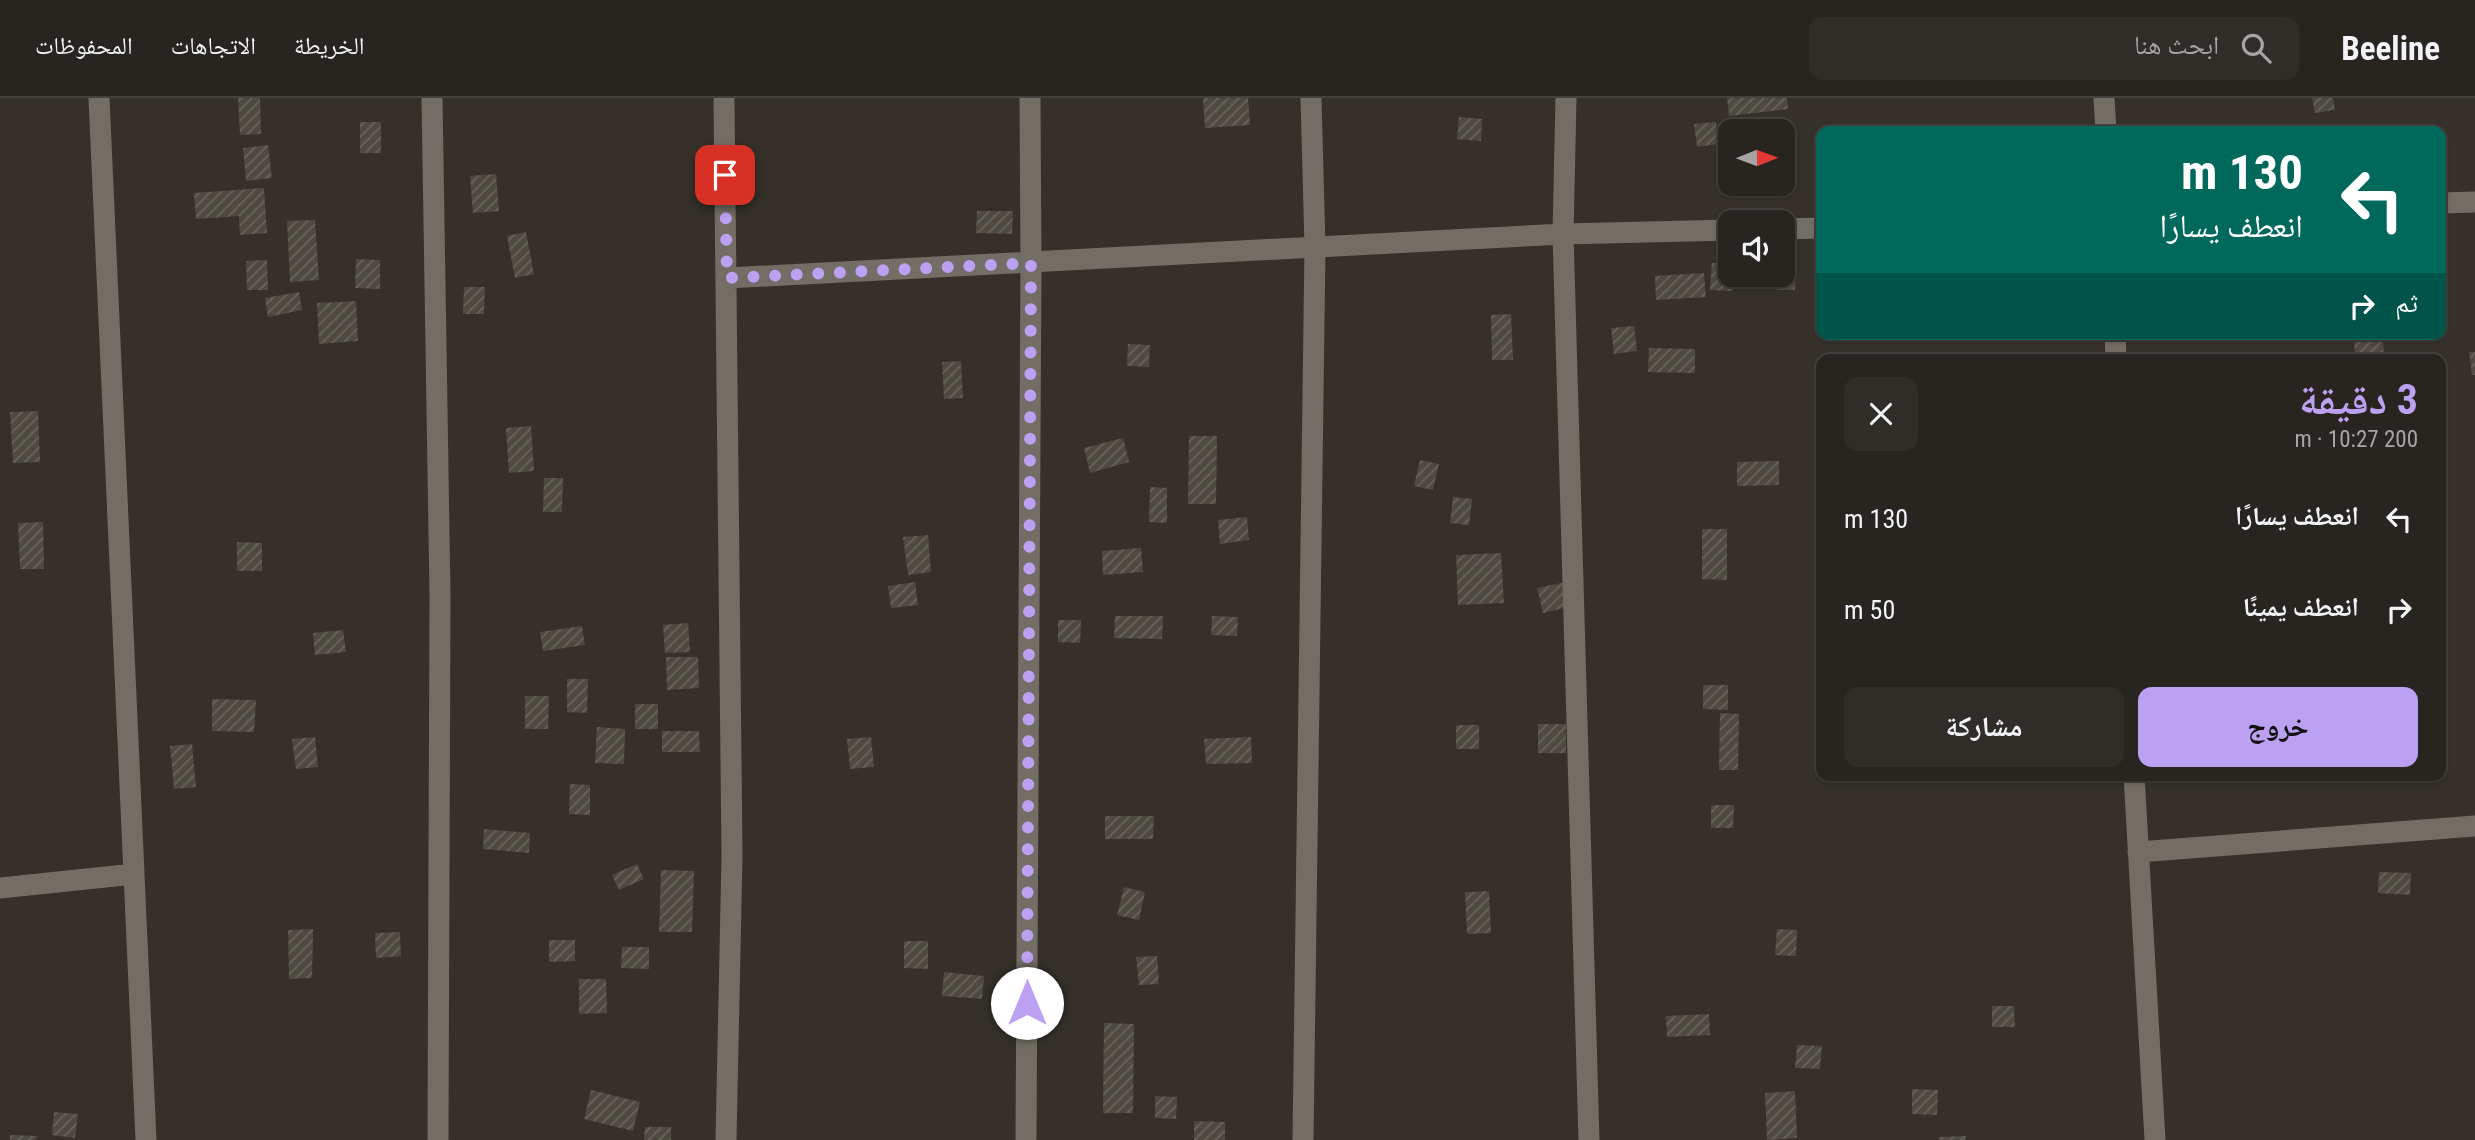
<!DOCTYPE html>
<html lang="ar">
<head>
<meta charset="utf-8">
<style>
	:root { --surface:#282520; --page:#302d29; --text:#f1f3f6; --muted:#a5a5a5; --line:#44423e; --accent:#bca0f2 }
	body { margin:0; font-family:"Roboto Condensed","Noto Naskh Arabic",sans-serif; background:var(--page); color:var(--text); direction:rtl; height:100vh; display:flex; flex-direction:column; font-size:26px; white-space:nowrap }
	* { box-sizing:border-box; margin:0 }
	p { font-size:23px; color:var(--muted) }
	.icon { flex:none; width:38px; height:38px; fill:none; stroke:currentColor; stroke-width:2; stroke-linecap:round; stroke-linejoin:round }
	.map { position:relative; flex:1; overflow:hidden; direction:ltr }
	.sheet { position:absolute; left:1816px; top:256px; width:630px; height:427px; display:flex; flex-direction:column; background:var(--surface); border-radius:14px; box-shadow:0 2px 5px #0004,0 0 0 2px var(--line); direction:rtl }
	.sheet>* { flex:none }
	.banner { position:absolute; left:1816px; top:28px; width:630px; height:214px; border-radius:14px; box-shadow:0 2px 5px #0004,0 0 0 2px var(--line); direction:rtl; background:#00695c; color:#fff; overflow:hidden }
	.needle { width:46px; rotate:89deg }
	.buttons { position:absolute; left:1718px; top:21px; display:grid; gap:14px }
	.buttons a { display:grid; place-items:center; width:77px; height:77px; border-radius:14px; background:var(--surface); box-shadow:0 2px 5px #0004,0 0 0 2px var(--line); font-size:35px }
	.pin { position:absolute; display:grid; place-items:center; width:60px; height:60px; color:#fff; margin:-30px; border-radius:14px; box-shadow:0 4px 10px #0006 }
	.me { position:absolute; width:77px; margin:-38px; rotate:0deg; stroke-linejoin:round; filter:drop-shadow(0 0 5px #0008) }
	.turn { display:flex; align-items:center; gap:24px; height:147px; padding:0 28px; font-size:32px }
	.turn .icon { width:91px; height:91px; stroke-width:2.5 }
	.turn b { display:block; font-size:49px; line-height:60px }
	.then { display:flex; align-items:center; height:66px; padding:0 28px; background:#0003; gap:14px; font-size:26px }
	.round { display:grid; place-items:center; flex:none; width:74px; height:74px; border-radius:14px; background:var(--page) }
	.head { display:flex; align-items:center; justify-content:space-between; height:119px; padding:0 28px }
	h1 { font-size:42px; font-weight:700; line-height:52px; color:var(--accent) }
	.primary-button { display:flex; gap:14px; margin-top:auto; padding:14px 28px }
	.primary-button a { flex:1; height:80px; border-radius:14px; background:var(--accent); color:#111; font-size:28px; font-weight:700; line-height:80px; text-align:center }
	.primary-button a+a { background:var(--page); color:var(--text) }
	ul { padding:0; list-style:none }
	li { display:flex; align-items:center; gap:21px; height:91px; padding:0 28px }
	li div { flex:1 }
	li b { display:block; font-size:26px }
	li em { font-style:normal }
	header { display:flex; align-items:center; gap:42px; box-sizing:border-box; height:98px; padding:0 35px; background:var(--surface); border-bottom:2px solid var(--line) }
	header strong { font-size:33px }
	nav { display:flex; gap:38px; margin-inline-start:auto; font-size:24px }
	.search { width:490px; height:63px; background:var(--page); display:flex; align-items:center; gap:18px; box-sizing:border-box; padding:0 24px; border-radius:14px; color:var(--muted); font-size:26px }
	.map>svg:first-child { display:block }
</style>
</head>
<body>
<header>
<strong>Beeline</strong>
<div class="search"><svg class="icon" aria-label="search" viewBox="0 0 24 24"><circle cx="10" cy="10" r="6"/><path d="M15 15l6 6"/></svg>ابحث هنا</div>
<nav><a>الخريطة</a><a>الاتجاهات</a><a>المحفوظات</a></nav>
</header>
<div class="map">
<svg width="2475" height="1042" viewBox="0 0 2475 1042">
	<defs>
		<pattern id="building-hatch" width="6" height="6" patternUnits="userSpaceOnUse" patternTransform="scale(1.75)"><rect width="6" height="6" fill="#4e4a42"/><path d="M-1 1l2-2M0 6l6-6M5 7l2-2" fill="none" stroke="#67645d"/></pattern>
	</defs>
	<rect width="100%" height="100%" fill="#35312a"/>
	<path fill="url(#building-hatch)" d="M 238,0 L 260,0 L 261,36 L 240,37 Z
		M 1203,0 L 1248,0 L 1250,27 L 1205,30 Z
		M 1727,0 L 1787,0 L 1788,11 L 1729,18 Z
		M 2312,0 L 2333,0 L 2335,12 L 2315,15 Z
		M 1459,19 L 1482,21 L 1481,43 L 1457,41 Z
		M 360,24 L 381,24 L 381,55 L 360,55 Z
		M 1716,24 L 1718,46 L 1697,49 L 1694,26 Z
		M 268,47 L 272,80 L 246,83 L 243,50 Z
		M 1815,55 L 1822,55 L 1822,100 L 1817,100 Z
		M 496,76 L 499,113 L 473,115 L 470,78 Z
		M 264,90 L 267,135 L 240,137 L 239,118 L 196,121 L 194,95 Z
		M 977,113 L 1013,113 L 1012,136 L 976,135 Z
		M 315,122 L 319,182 L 290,184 L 287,123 Z
		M 526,134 L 534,176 L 515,180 L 507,138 Z
		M 356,161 L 380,162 L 380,191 L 355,190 Z
		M 1783,161 L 1796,162 L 1795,192 L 1776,192 L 1776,177 L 1783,177 Z
		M 267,162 L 268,192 L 247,192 L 246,163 Z
		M 1712,165 L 1731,167 L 1731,177 L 1734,177 L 1733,193 L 1710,192 Z
		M 1704,175 L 1706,199 L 1656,202 L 1655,178 Z
		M 464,189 L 485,189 L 484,216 L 463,216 Z
		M 299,194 L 302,212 L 268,219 L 265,200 Z
		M 356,203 L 358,243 L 319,246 L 317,205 Z
		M 1511,216 L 1513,262 L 1492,262 L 1491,217 Z
		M 1634,228 L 1637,253 L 1614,256 L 1611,230 Z
		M 2383,240 L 2384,261 L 2355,261 L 2354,242 Z
		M 1128,246 L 1150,247 L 1149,269 L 1127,268 Z
		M 1649,250 L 1695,251 L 1695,275 L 1648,274 Z
		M 2469,254 L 2475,254 L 2475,277 L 2472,277 Z
		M 2241,255 L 2242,261 L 2192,261 L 2192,257 Z
		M 961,263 L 963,300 L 944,301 L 942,264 Z
		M 38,313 L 40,364 L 13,365 L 10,314 Z
		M 531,328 L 534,373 L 509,375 L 506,330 Z
		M 1189,338 L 1217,338 L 1216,406 L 1188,406 Z
		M 1123,340 L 1129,364 L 1090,375 L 1084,350 Z
		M 1420,362 L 1439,366 L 1433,392 L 1414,388 Z
		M 1779,363 L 1779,387 L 1737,388 L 1737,364 Z
		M 544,380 L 563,380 L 562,414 L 543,414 Z
		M 1150,389 L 1167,390 L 1167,425 L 1149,424 Z
		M 1453,399 L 1472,401 L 1469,427 L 1450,425 Z
		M 1247,419 L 1249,442 L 1220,446 L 1218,422 Z
		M 43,424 L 44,471 L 20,471 L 18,425 Z
		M 1702,431 L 1727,431 L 1727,482 L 1702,481 Z
		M 928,437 L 931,474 L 908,477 L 903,439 Z
		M 237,444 L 262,445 L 262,473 L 237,473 Z
		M 1141,450 L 1143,474 L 1103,477 L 1102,453 Z
		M 1501,455 L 1504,505 L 1458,507 L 1456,457 Z
		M 915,484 L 918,507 L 891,510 L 888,488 Z
		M 1566,484 L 1572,508 L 1543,515 L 1537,490 Z
		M 1115,518 L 1163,518 L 1162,541 L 1114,540 Z
		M 1212,518 L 1238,519 L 1237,538 L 1211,537 Z
		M 1058,522 L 1081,522 L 1080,545 L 1058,544 Z
		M 688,525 L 690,554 L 665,555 L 663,527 Z
		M 582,528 L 585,547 L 543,553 L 540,534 Z
		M 343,532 L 346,554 L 315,557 L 313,535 Z
		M 666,559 L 698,559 L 699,590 L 667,592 Z
		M 567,581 L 588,581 L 587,615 L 567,614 Z
		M 1703,587 L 1728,587 L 1728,612 L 1703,611 Z
		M 525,598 L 549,598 L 548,631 L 525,631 Z
		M 212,601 L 256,602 L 254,634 L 212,633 Z
		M 635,606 L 658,606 L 658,631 L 635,631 Z
		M 1720,615 L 1739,616 L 1738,672 L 1719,672 Z
		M 1538,626 L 1566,626 L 1566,655 L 1538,655 Z
		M 1456,627 L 1479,627 L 1479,651 L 1456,651 Z
		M 597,629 L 625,631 L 624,666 L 595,665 Z
		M 662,633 L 699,633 L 700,654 L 662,654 Z
		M 315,639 L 318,669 L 296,671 L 292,641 Z
		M 871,639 L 874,669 L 850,671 L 847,641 Z
		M 1251,639 L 1252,665 L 1206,666 L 1204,641 Z
		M 192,646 L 196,689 L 174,691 L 170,648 Z
		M 570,686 L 590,687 L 590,717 L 569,716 Z
		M 1711,707 L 1734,707 L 1733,730 L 1711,730 Z
		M 1105,718 L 1154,718 L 1153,741 L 1105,741 Z
		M 484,731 L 530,735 L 529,755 L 483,751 Z
		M 637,766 L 644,781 L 619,792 L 612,777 Z
		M 661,772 L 694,773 L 692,834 L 659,834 Z
		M 2379,774 L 2411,775 L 2410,797 L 2378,795 Z
		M 1124,789 L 1145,794 L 1139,822 L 1117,817 Z
		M 1489,793 L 1491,835 L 1467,836 L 1465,794 Z
		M 313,831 L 312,880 L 289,881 L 288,832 Z
		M 1777,831 L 1797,832 L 1796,858 L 1775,857 Z
		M 400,834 L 401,858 L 376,860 L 375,835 Z
		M 549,842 L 575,842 L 575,863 L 549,864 Z
		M 904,843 L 928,843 L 928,871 L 904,870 Z
		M 622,849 L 649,849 L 649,871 L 621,870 Z
		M 1157,858 L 1159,886 L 1139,887 L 1136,859 Z
		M 944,874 L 984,878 L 982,901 L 942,898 Z
		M 579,881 L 606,881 L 607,915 L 579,916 Z
		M 1992,908 L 2014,908 L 2015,929 L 1992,929 Z
		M 1709,916 L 1710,937 L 1667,939 L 1666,918 Z
		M 1104,925 L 1134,926 L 1133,1015 L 1103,1015 Z
		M 1797,947 L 1822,948 L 1820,971 L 1795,970 Z
		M 1912,991 L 1938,992 L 1937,1017 L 1912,1016 Z
		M 591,992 L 640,1004 L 633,1033 L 584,1021 Z
		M 1795,993 L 1797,1040 L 1767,1042 L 1765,995 Z
		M 1155,998 L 1177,999 L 1176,1021 L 1155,1020 Z
		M 54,1014 L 78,1016 L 75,1040 L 52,1037 Z
		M 1194,1023 L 1225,1024 L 1225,1042 L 1194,1042 Z
		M 645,1029 L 671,1029 L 671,1042 L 644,1042 Z
		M 10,1037 L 37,1038 L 36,1042 L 10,1042 Z
		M 1966,1038 L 1966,1042 L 1939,1042 L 1939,1039 Z"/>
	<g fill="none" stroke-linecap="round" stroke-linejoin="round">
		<path stroke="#726e65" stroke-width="21" d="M 99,0 L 146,1042
			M 432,0 L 440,497 L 438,1042
			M 724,0 L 732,758 L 726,1042
			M 1566,0 L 1563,136 L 1589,1042
			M 2104,0 L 2106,33
			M 2441,105 L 2475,104
			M 1783,131 L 1822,130
			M 727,180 L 1563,136 L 1731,132
			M 2115,236 L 2116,261
			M 2134,677 L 2155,1042
			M 2138,754 L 2475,728
			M 0,790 L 134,776
			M 1026,1042 L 1031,165 L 1030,0
			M 1303,1042 L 1315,149 L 1311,0"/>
	</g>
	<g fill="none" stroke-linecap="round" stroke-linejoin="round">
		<path stroke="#bca0f2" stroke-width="12" stroke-dasharray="0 21.6" d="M 725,77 L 727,180 L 1031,165 L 1027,905"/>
	</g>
</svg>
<div class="buttons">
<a><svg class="needle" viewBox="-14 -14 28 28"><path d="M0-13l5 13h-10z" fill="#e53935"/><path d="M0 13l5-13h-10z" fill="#a5a5a5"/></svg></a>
<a><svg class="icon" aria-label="sound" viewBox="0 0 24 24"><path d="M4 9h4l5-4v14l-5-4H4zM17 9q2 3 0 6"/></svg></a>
</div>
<div class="pin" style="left:725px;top:77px;background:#d93025"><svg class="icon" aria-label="arrive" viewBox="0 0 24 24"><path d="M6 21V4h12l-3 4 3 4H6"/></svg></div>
<svg class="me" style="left:1027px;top:905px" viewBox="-20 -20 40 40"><circle r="19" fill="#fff"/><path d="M0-13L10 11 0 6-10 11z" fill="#bca0f2"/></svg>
<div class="banner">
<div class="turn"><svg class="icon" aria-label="left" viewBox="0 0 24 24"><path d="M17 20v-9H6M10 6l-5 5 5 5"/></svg><div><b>130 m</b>انعطف يسارًا</div></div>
<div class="then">ثم<svg class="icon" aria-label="right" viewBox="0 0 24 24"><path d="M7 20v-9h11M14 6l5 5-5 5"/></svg></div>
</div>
<section class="sheet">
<div class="head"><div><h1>3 دقيقة</h1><p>200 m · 10:27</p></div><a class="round"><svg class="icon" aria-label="close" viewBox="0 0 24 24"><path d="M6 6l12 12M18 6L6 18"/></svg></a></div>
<ul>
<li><svg class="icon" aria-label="left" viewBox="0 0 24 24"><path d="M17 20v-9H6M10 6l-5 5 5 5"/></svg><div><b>انعطف يسارًا</b></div><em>130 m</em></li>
<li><svg class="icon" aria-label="right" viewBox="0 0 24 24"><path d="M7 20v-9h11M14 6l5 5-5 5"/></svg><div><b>انعطف يمينًا</b></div><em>50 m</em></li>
</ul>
<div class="primary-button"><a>خروج</a><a>مشاركة</a></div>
</section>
</div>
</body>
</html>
